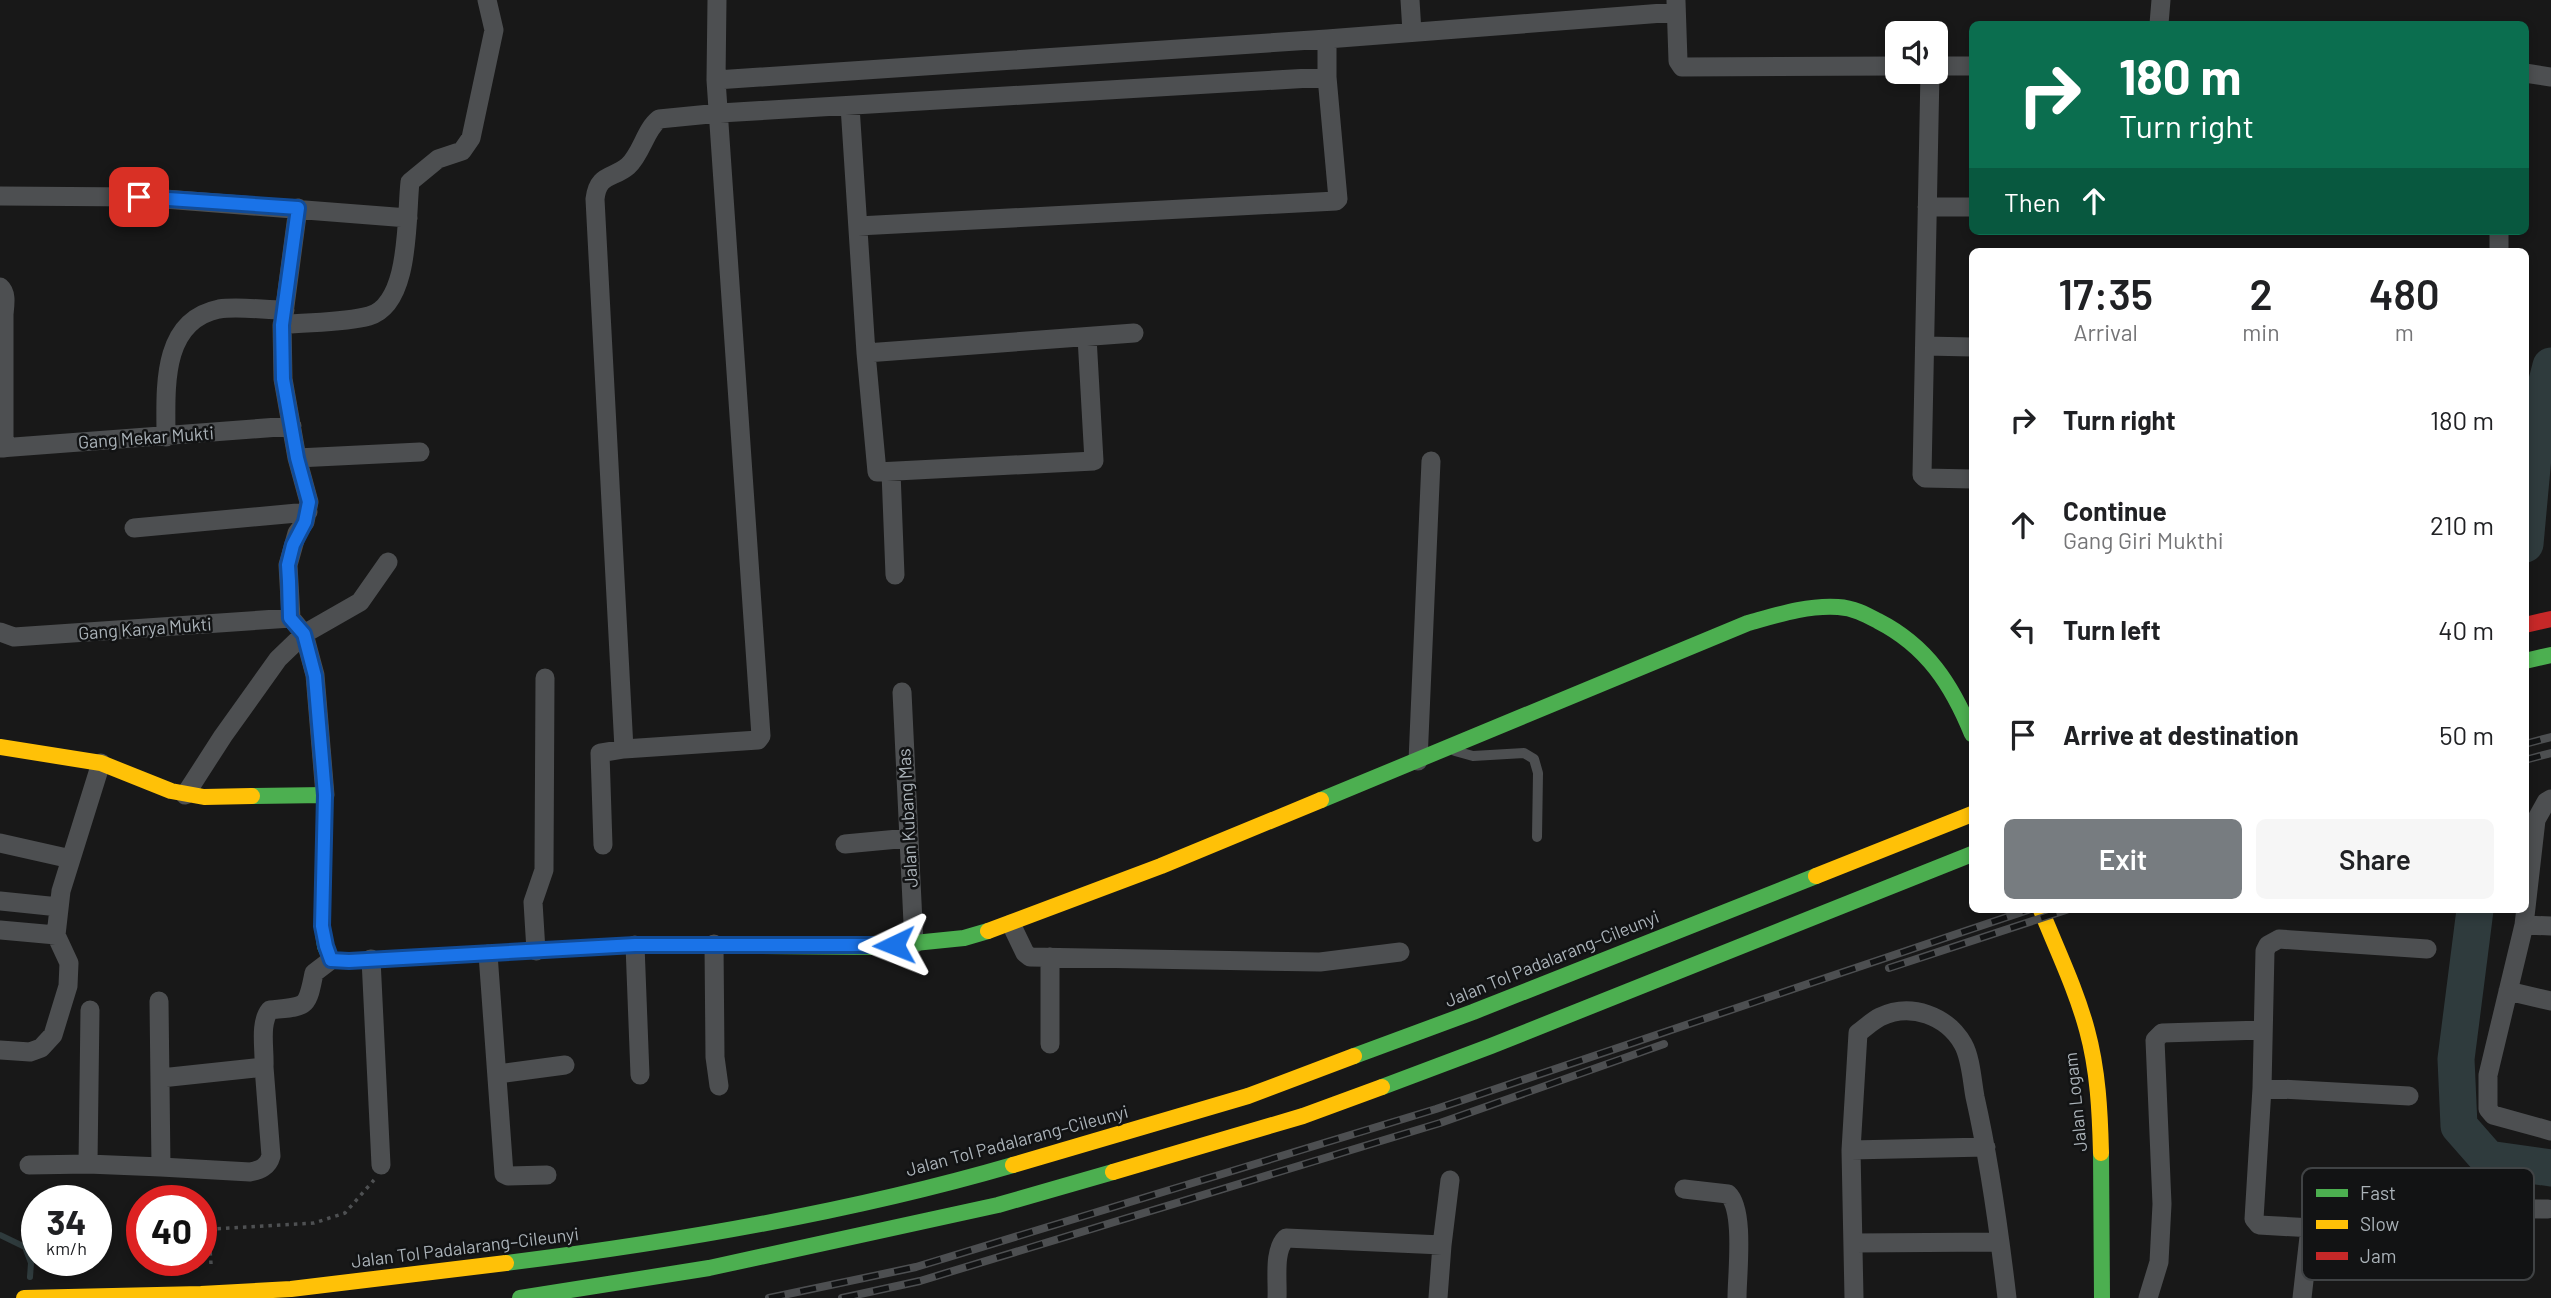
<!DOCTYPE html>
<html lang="en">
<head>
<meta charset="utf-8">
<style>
	:root { --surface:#fff; --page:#f6f6f6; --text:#202124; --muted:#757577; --accent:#777c80 }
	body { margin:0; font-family:Barlow,sans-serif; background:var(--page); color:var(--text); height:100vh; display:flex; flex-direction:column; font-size:26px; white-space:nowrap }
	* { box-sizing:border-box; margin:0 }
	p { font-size:23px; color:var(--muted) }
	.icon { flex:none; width:38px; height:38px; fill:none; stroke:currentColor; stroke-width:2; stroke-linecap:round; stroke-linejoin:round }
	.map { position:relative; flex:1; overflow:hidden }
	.details { position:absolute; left:1969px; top:248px; width:560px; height:665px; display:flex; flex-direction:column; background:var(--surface); border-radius:10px; box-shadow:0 4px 10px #0003 }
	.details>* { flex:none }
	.banner { position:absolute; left:1969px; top:21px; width:560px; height:214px; border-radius:10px; box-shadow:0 4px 10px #0003; background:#0b6e4f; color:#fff; overflow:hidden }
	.controls { position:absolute; left:1885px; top:21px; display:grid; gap:14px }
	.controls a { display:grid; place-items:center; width:63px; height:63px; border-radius:10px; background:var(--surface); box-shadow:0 4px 10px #0003; font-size:35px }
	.speed { position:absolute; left:21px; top:1185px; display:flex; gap:14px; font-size:35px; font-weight:700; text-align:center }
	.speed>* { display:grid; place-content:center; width:91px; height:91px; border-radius:50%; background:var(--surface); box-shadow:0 4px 10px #0003; line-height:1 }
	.speed small { font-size:18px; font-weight:400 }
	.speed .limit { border:10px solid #d22; background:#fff; color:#111 }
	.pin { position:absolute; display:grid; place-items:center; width:60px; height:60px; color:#fff; margin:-30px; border-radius:14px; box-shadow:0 4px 10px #0006 }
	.me { position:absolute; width:77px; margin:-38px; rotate:268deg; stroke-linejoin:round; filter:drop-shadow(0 0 5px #0008) }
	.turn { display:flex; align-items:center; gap:24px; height:147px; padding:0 35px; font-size:32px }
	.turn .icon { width:91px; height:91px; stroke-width:2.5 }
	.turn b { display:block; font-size:49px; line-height:60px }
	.then { display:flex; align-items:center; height:66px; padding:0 35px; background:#0003; gap:14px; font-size:26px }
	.eta { display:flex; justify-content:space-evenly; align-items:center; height:119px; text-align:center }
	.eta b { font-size:42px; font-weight:600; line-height:49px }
	.action { display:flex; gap:14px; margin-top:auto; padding:14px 35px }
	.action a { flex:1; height:80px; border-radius:10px; background:var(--accent); color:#fff; font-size:28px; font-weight:600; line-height:80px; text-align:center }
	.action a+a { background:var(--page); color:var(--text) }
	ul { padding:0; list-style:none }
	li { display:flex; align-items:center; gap:21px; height:105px; padding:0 35px }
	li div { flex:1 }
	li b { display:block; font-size:26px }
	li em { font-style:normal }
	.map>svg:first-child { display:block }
</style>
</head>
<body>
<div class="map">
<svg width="2551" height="1298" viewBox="0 0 2551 1298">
	<rect width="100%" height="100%" fill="#181818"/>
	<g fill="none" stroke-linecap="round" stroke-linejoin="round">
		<path stroke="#2f3b3d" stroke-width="6" d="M 0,1235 L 25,1247 L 31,1263 L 30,1277"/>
		<path stroke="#2f3b3d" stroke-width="37" d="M 2525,544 L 2536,424 L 2551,366
			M 2475,910 L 2456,1059 L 2459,1126 L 2488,1159 L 2551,1168"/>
		<path stroke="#4e5052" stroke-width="3.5" stroke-dasharray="3.5 5" stroke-linecap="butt" d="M 211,1264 L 210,1249 L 206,1237 L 214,1229 L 314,1223 L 345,1213 L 374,1180"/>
		<path stroke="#4d4f51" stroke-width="10" d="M 1455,751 L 1473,756 L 1524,753 L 1534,759 L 1538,773 L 1537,837"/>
		<path stroke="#4d4f51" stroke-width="19" d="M 717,0 L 716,80 L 1327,39 L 1676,12
			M 1410,0 L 1412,32
			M 1676,1 L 1678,61 L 1682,67 L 1897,66
			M 2159,24 L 2161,0
			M 1936,66 L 1972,66
			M 1930,72 L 1922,475 L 1925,478 L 1972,479
			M 2525,73 L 2551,77
			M 850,106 L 866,353 L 877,472 L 1094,461 L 1087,337
			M 0,196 L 139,197 L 408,218
			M 1927,207 L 1972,207
			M 858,226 L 1336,201 L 1338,199 L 1327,77 L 1327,39
			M 2499,252 L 2499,231
			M 0,287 C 7,293 5,304 4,314 L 0,313
			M 283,321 L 298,208
			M 1925,346 L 1972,347
			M 866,353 L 1134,333
			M 166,437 C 166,390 160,321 219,309 C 238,306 265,310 285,310
			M 0,448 L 292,426
			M 4,448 L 4,314
			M 297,458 L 420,452
			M 891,472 L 895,575
			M 134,528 L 308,512
			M 0,632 L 14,637 L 291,618
			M 902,692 L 914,944
			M 624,749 L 595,199 C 598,173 613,179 628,166 C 642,153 645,130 659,119 L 720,113 L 1327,77
			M 1418,761 L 1431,461
			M 185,795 L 223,736 L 278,659 L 304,634 L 360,602 L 388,562
			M 325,795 L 315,675 L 304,634 L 291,618 L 288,565 L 297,533 L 305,522 L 309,502 L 297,458 L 283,379 L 282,325 C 309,322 343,323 369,316 C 411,304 406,217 410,182 L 438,159 L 462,151 L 471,138 L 494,30 L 487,0
			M 2551,799 L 2546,802 L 2536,820 L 2524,925 L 2488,1075 L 2488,1109 L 2493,1115 L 2551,1131
			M 0,843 L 71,859
			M 845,844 L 909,838
			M 603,845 L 600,753 L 624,749 L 758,740 L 761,736 L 716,80
			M 0,901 L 59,907
			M 1011,924 L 1025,953 L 1030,957 L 1320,962 L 1400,952
			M 2524,925 L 2551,926
			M 0,930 L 56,935
			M 714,944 L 715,1057 L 719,1086
			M 635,945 L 640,1075
			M 2427,949 L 2279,939 L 2268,945 L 2265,951 L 2262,1088 L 2254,1219 L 2259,1225 L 2421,1234 L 2428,1231 L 2433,1212 L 2437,1208 L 2548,1209
			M 536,951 L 533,902 L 544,870 L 545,678
			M 488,954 L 504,1174 L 508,1176 L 547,1175
			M 371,959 L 381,1165
			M 2508,991 L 2551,1001
			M 1050,1044 L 1050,957
			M 0,1050 L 30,1052 L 41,1048 L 53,1035 L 68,986 L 69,963 L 56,935 L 61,891 L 101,763
			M 498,1074 L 565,1065
			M 161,1078 L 264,1067 C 265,1050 259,1023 270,1010 C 307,1006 307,1009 314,973 L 331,960
			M 2262,1088 L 2409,1096
			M 1851,1150 L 1986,1147
			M 88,1164 L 90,1010
			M 29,1165 L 88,1164 L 161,1167 L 159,1001
			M 161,1167 L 250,1172 C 260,1170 268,1167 271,1156 L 264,1067
			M 1684,1189 L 1728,1194 C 1745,1210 1737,1274 1737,1298
			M 1854,1243 L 2000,1242
			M 1442,1245 L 1450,1180
			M 1277,1298 C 1278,1280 1273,1251 1286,1238 L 1442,1245 L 1438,1298
			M 1854,1298 L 1851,1150 L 1858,1033 C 1865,1028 1872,1021 1880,1017 C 1911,1002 1947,1016 1963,1044 C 1971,1058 1972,1081 1975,1097 C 1990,1163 1999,1230 2007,1298
			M 2148,1298 L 2159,1262 L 2162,1204 L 2155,1040 L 2162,1033 L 2263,1030
			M 2302,1298 L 2310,1228"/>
		<path stroke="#4caf50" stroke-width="16" d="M 2525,661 L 2551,655
			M 252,796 L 325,795 L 322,926 L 325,946 L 331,960 L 349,961 L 635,945 L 875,947 L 964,938 L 988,931
			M 1321,800 L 1748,623 C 1777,615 1807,605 1838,607 C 1854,608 1865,614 1878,621 C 1927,646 1952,685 1972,734
			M 1354,1056 L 1473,1012 L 1816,876
			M 1382,1087 L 1491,1046 L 1972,854
			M 2101,1153 L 2102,1298
			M 506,1263 C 676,1242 848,1213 1013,1165
			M 520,1298 L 709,1268 L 998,1205 L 1113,1172"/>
		<path stroke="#ffc107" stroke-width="16" d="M 0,747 L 101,763 L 171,791 L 204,797 L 252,796
			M 1816,876 L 1972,814
			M 2041,910 C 2057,950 2076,989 2087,1030 C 2098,1070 2100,1112 2101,1153
			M 988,931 L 1161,866 L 1321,800
			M 1013,1165 L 1248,1096 L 1354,1056
			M 1113,1172 L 1303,1116 L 1382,1087
			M 24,1298 L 201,1294 L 291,1289 L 506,1263"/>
		<path stroke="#c62828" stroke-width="16" d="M 2525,625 L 2551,619"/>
		<defs>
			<path id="rail" d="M 2525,744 L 2551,737
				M 2525,760 L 2551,753
				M 1889,968 L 2066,910
				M 769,1298 L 916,1267 L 1436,1109 L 2028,910
				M 842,1298 L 920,1281 L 1440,1123 L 1664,1044"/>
		</defs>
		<use href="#rail" stroke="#4d4f51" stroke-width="8"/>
		<use href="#rail" stroke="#121314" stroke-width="5" stroke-dasharray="16" stroke-linecap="butt"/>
	</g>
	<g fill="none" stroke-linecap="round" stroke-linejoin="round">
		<defs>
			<path id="route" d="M 139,197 L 298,208 L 282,325 L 283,379 L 297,458 L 309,502 L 305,522 L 293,545 L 288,565 L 289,581 L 290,618 L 304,634 L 315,676 L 325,795 L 322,926 L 326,946 L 331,960 L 349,961 L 635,945 L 894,945"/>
		</defs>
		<use href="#route" stroke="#114b97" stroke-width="18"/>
		<use href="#route" stroke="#1a73e8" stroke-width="12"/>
	</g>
	<g text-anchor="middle" stroke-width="5" stroke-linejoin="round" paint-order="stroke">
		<g font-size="18" fill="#aab2b8" stroke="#121314">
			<text transform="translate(146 438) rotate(-4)" y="6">Gang Mekar Mukti</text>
			<text transform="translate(145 629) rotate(-4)" y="6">Gang Karya Mukti</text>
			<text transform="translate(908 818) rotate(-93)" y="6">Jalan Kubang Mas</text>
			<text transform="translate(1552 959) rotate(-22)" y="6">Jalan Tol Padalarang–Cileunyi</text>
			<text transform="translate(2076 1102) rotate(-96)" y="6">Jalan Logam</text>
			<text transform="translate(1017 1141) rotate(-15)" y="6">Jalan Tol Padalarang–Cileunyi</text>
			<text transform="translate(465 1248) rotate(-7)" y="6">Jalan Tol Padalarang–Cileunyi</text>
		</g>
	</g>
	<rect x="2302" y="1168" width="232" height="112" rx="10" fill="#121314" stroke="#404345" stroke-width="2"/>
	<rect x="2316" y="1189" width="32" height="8" fill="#4caf50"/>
	<rect x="2316" y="1220" width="32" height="9" fill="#ffc107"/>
	<rect x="2316" y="1252" width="32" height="8" fill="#c62828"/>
	<g font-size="19" fill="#aab2b8">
		<text x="2360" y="1200">Fast</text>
		<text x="2360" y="1231">Slow</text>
		<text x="2360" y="1263">Jam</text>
	</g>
</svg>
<div class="controls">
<a><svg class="icon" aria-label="sound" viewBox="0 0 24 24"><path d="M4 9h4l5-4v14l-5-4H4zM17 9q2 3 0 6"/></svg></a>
</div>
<div class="speed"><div>34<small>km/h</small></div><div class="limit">40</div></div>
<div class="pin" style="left:139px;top:197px;background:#d93025"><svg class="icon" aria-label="arrive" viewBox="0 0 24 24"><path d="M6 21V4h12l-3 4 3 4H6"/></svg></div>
<svg class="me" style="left:894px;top:945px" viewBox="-20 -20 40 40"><path d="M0-17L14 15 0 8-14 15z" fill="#1a73e8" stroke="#fff" stroke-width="4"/></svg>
<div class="banner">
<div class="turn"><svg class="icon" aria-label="right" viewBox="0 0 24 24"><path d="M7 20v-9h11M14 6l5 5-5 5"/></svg><div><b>180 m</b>Turn right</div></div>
<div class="then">Then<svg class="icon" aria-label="ahead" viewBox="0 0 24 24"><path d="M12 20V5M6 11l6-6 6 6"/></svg></div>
</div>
<section class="details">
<div class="eta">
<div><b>17:35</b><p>Arrival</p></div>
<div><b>2</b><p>min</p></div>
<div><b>480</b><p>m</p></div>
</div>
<ul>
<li><svg class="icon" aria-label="right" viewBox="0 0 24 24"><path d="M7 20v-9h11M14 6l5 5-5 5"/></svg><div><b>Turn right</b></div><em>180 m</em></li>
<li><svg class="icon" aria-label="ahead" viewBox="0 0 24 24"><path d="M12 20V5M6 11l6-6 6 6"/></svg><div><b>Continue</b><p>Gang Giri Mukthi</p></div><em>210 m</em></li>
<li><svg class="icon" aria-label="left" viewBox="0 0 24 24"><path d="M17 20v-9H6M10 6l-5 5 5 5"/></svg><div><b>Turn left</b></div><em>40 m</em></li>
<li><svg class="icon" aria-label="arrive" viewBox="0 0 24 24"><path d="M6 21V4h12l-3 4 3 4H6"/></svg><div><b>Arrive at destination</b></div><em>50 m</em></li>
</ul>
<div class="action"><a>Exit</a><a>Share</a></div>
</section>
</div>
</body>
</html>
